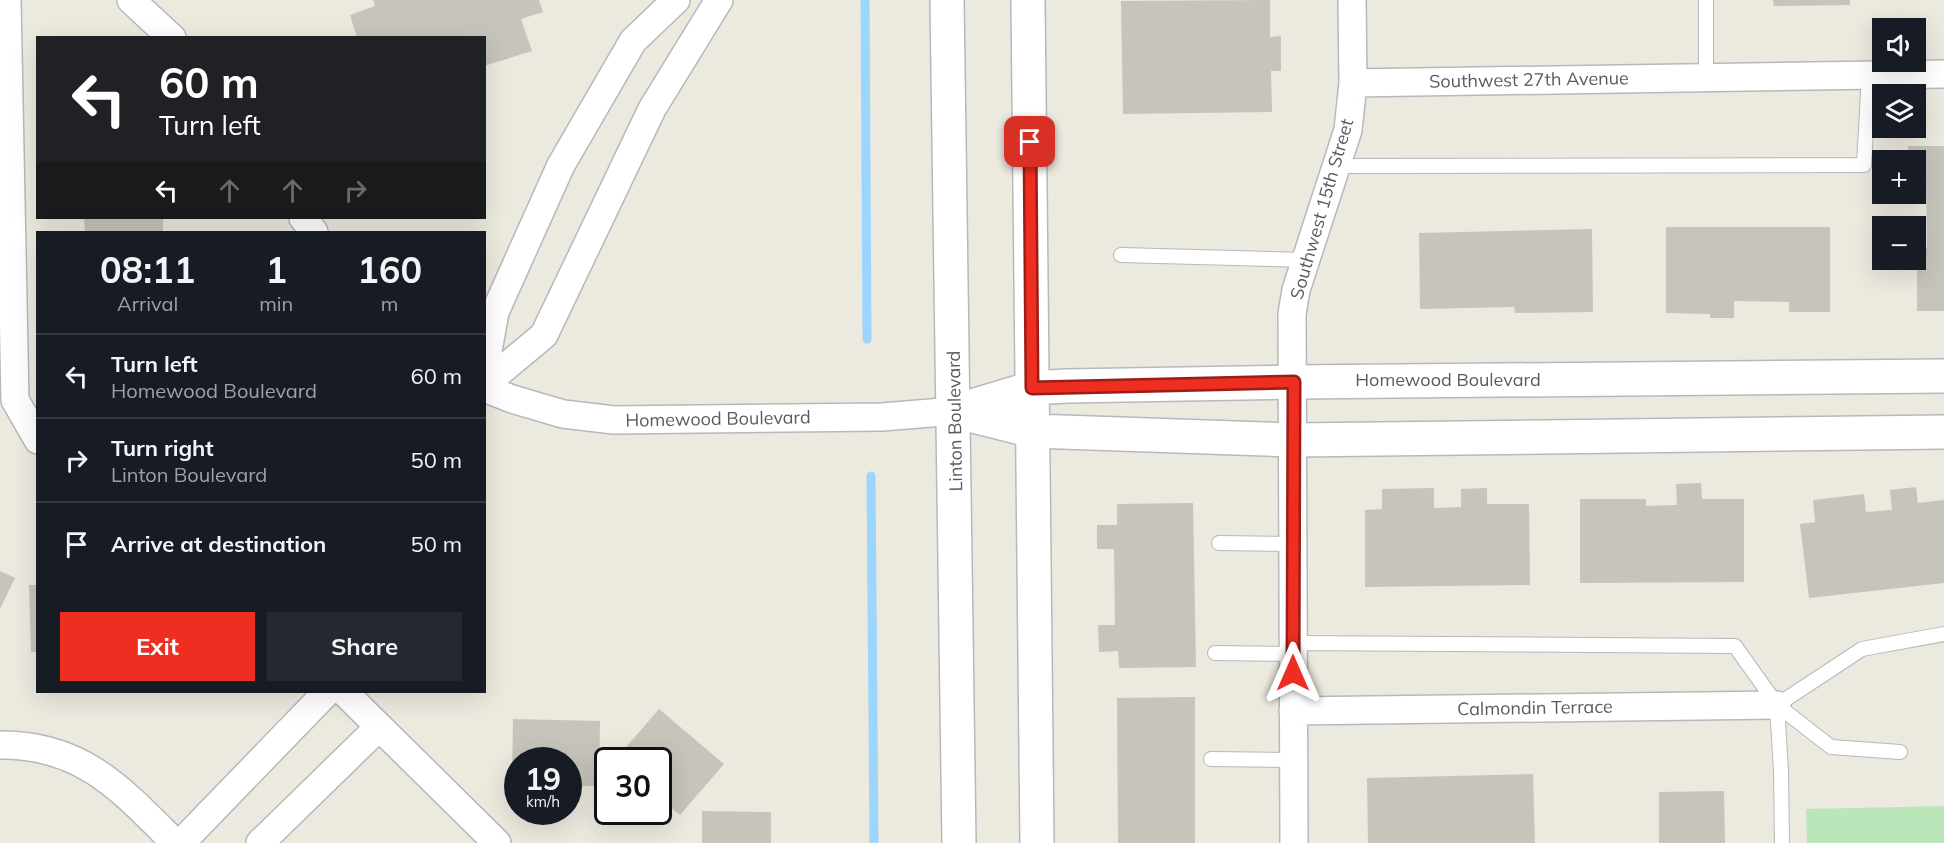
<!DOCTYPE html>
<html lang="en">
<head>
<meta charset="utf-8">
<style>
	:root { --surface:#171b24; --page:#242831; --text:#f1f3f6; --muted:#9ea1a6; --line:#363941; --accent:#ef2e22 }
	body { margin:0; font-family:Mulish,sans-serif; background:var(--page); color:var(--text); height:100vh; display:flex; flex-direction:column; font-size:22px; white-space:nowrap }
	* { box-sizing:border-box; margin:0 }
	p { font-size:20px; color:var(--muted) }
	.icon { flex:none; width:33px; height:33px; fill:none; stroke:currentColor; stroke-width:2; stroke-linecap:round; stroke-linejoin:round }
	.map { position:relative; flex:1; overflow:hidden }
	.drawer { position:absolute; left:36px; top:231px; width:450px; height:462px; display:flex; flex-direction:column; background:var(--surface); border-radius:0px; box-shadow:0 6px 24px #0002 }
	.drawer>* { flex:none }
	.hud { position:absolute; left:36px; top:36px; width:450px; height:183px; border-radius:0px; box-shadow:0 6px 24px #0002; background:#202124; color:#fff; overflow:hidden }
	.controls { position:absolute; left:1872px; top:18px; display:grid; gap:12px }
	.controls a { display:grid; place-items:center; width:54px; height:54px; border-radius:0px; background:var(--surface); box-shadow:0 6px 24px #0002; font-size:30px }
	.speed { position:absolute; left:504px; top:747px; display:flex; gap:12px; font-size:30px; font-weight:700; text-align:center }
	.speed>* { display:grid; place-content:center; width:78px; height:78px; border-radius:50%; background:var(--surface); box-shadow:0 6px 24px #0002; line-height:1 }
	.speed small { font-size:15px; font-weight:400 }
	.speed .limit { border:3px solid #111; border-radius:9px; background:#fff; color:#111 }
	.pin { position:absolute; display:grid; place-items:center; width:51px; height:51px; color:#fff; margin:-26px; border-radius:12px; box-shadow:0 3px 9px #0006 }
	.me { position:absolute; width:66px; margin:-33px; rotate:0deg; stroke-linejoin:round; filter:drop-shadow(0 0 4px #0008) }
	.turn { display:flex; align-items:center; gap:21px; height:126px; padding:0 24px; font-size:27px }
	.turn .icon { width:78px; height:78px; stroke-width:2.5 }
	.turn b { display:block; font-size:42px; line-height:51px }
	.lanes { display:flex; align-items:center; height:57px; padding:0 24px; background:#0003; justify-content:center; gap:30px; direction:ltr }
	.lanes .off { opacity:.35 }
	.eta { display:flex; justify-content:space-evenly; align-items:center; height:102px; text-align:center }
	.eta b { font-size:36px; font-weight:700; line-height:42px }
	.action { display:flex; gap:12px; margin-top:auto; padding:12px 24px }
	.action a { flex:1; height:69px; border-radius:0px; background:var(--accent); color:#fff; font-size:24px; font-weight:700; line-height:69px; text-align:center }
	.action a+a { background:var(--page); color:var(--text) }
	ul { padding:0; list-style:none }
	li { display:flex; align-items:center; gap:18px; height:84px; padding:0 24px; border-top:2px solid var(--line) }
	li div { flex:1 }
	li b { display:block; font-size:22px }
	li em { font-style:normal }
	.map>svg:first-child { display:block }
</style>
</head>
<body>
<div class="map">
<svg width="1944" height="843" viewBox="0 0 1944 843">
	<rect width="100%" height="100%" fill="#ece9df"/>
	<path fill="#bbe6ba" d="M 1944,806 L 1944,843 L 1807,843 L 1806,809 Z"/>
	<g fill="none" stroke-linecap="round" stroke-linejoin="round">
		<path stroke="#9cd6ff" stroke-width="9" d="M 865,0 L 867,339
			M 871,476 L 874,843"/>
	</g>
	<path fill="#c7c4bc" d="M 373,0 L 539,0 L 543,12 L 521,19 L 532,51 L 484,66 L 484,38 L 357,38 L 350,15 L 375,6 Z
		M 1270,0 L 1270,37 L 1281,36 L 1281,71 L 1271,71 L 1272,112 L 1123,114 L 1121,1 Z
		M 1773,0 L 1850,0 L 1850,5 L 1774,6 Z
		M 1908,146 L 1944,146 L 1944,311 L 1917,311 L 1917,248 L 1927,248 L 1926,176 L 1916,177 L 1916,160 L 1908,160 Z
		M 84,218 L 163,218 L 163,232 L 85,232 Z
		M 1666,227 L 1830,227 L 1830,312 L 1789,312 L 1789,302 L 1734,301 L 1734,318 L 1710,318 L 1710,314 L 1666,313 Z
		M 1592,229 L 1593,312 L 1515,313 L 1514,307 L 1420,309 L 1419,233 Z
		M 1701,483 L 1702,499 L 1744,499 L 1744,582 L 1580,583 L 1580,499 L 1646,499 L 1646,506 L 1677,505 L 1676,484 Z
		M 1916,487 L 1918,503 L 1944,500 L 1944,583 L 1809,598 L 1800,524 L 1815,522 L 1813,500 L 1864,494 L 1866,512 L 1892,510 L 1890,490 Z
		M 1434,488 L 1434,508 L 1461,507 L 1461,489 L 1487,488 L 1487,504 L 1529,504 L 1530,585 L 1365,587 L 1365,510 L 1382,509 L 1382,489 Z
		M 1193,503 L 1196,667 L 1119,668 L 1118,651 L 1099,652 L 1098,625 L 1115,625 L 1114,549 L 1097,549 L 1097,525 L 1117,525 L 1117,504 Z
		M 0,571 L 15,578 L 0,609 Z
		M 29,585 L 38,585 L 38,652 L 31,652 Z
		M 1195,697 L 1195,843 L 1118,843 L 1117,698 Z
		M 659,709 L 724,764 L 680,815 L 658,797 L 658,760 L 615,760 Z
		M 513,719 L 600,721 L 599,786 L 568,786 L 568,760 L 518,760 L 518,785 L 512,785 Z
		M 1533,774 L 1535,843 L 1368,843 L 1367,778 Z
		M 1724,791 L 1725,843 L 1659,843 L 1659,792 Z
		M 702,811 L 771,812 L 771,843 L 702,843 Z"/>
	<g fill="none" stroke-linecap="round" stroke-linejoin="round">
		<defs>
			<path id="lane" d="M 1706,0 L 1706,76
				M 1336,166 L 1864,165 L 1869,75
				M 1121,255 L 1306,260
				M 1219,543 L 1294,544
				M 1293,643 L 1735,646 L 1777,705 L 1781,771 L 1782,843
				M 1215,653 L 1293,654
				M 1900,752 L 1831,747 L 1777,705 L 1862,649 L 1944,634
				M 1211,759 L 1293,760"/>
			<path id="street" d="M 7,0 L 15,400 L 38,440
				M 131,0 L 172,38
				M 1353,83 L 1944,74
				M 303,218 L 314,232
				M 484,373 L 495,312 L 561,165 L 633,41 L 676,0
				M 484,385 L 544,335 L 652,109 L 719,0
				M 484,388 L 512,399 L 563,414 L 614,420 L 882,417 L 955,411
				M 344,692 L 497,843
				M 1293,711 L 1777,705
				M 0,745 C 82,744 122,790 175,843
				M 181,843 L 327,692
				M 260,843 L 379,727
				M 1294,843 L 1292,314 L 1296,290 L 1348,130 L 1353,83 L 1352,0"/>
			<path id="secondary" d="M 947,0 L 959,843
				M 1028,0 L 1037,843
				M 955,411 L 1032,388 L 1067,386 L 1294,382 L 1944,376
				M 957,412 L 1033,431 L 1294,440 L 1944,432"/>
		</defs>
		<use href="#lane" stroke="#b5b8bd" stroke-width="16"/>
		<use href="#street" stroke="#b5b8bd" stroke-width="30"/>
		<use href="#secondary" stroke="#b5b9bf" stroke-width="36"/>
		<use href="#lane" stroke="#fff" stroke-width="14"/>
		<use href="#street" stroke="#fff" stroke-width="27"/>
		<use href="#secondary" stroke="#fff" stroke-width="33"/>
	</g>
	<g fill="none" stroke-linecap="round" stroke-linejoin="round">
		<defs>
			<path id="route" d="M 1030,142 L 1032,388 L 1294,382 L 1293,673"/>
		</defs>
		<use href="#route" stroke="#9b1e16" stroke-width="15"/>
		<use href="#route" stroke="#ef2e22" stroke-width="10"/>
	</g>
	<g text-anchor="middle" stroke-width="5" stroke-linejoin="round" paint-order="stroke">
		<g font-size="18" fill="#585c61" stroke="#fff">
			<text transform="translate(1529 80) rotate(-1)" y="6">Southwest 27th Avenue</text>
			<text transform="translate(1322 209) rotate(-74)" y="6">Southwest 15th Street</text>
			<text x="1448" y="386">Homewood Boulevard</text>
			<text transform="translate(718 419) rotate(-1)" y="6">Homewood Boulevard</text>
			<text transform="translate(955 421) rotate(-91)" y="6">Linton Boulevard</text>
			<text transform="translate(1535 708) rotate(-1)" y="6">Calmondin Terrace</text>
		</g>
	</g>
</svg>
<div class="controls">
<a><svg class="icon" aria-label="sound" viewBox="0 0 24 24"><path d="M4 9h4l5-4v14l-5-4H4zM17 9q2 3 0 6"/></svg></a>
<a><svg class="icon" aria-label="layers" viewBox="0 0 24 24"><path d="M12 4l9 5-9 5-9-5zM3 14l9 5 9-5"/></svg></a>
<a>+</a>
<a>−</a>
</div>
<div class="speed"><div>19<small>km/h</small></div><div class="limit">30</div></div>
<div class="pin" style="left:1030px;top:142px;background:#d93025"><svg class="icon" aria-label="arrive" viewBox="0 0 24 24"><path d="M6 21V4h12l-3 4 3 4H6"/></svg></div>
<svg class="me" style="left:1293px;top:673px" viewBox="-20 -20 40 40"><path d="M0-17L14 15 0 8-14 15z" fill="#ef2e22" stroke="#fff" stroke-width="4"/></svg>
<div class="hud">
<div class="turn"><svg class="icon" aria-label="left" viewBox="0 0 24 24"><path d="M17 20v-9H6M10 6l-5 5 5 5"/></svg><div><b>60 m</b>Turn left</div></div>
<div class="lanes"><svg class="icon" aria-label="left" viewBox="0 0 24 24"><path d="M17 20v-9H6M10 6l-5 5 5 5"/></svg><svg class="icon off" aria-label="ahead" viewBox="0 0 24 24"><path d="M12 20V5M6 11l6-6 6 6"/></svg><svg class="icon off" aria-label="ahead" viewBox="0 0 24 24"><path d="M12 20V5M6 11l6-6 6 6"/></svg><svg class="icon off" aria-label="right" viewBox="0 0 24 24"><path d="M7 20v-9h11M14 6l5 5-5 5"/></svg></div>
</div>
<section class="drawer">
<div class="eta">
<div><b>08:11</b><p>Arrival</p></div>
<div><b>1</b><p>min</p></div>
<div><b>160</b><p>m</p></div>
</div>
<ul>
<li><svg class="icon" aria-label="left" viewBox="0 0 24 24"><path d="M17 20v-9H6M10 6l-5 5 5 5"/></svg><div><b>Turn left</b><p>Homewood Boulevard</p></div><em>60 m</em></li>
<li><svg class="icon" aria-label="right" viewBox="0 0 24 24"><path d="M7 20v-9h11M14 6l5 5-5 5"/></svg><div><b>Turn right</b><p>Linton Boulevard</p></div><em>50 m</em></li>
<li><svg class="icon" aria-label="arrive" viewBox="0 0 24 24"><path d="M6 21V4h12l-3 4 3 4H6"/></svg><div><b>Arrive at destination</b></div><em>50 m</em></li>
</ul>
<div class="action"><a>Exit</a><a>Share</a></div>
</section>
</div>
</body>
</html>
